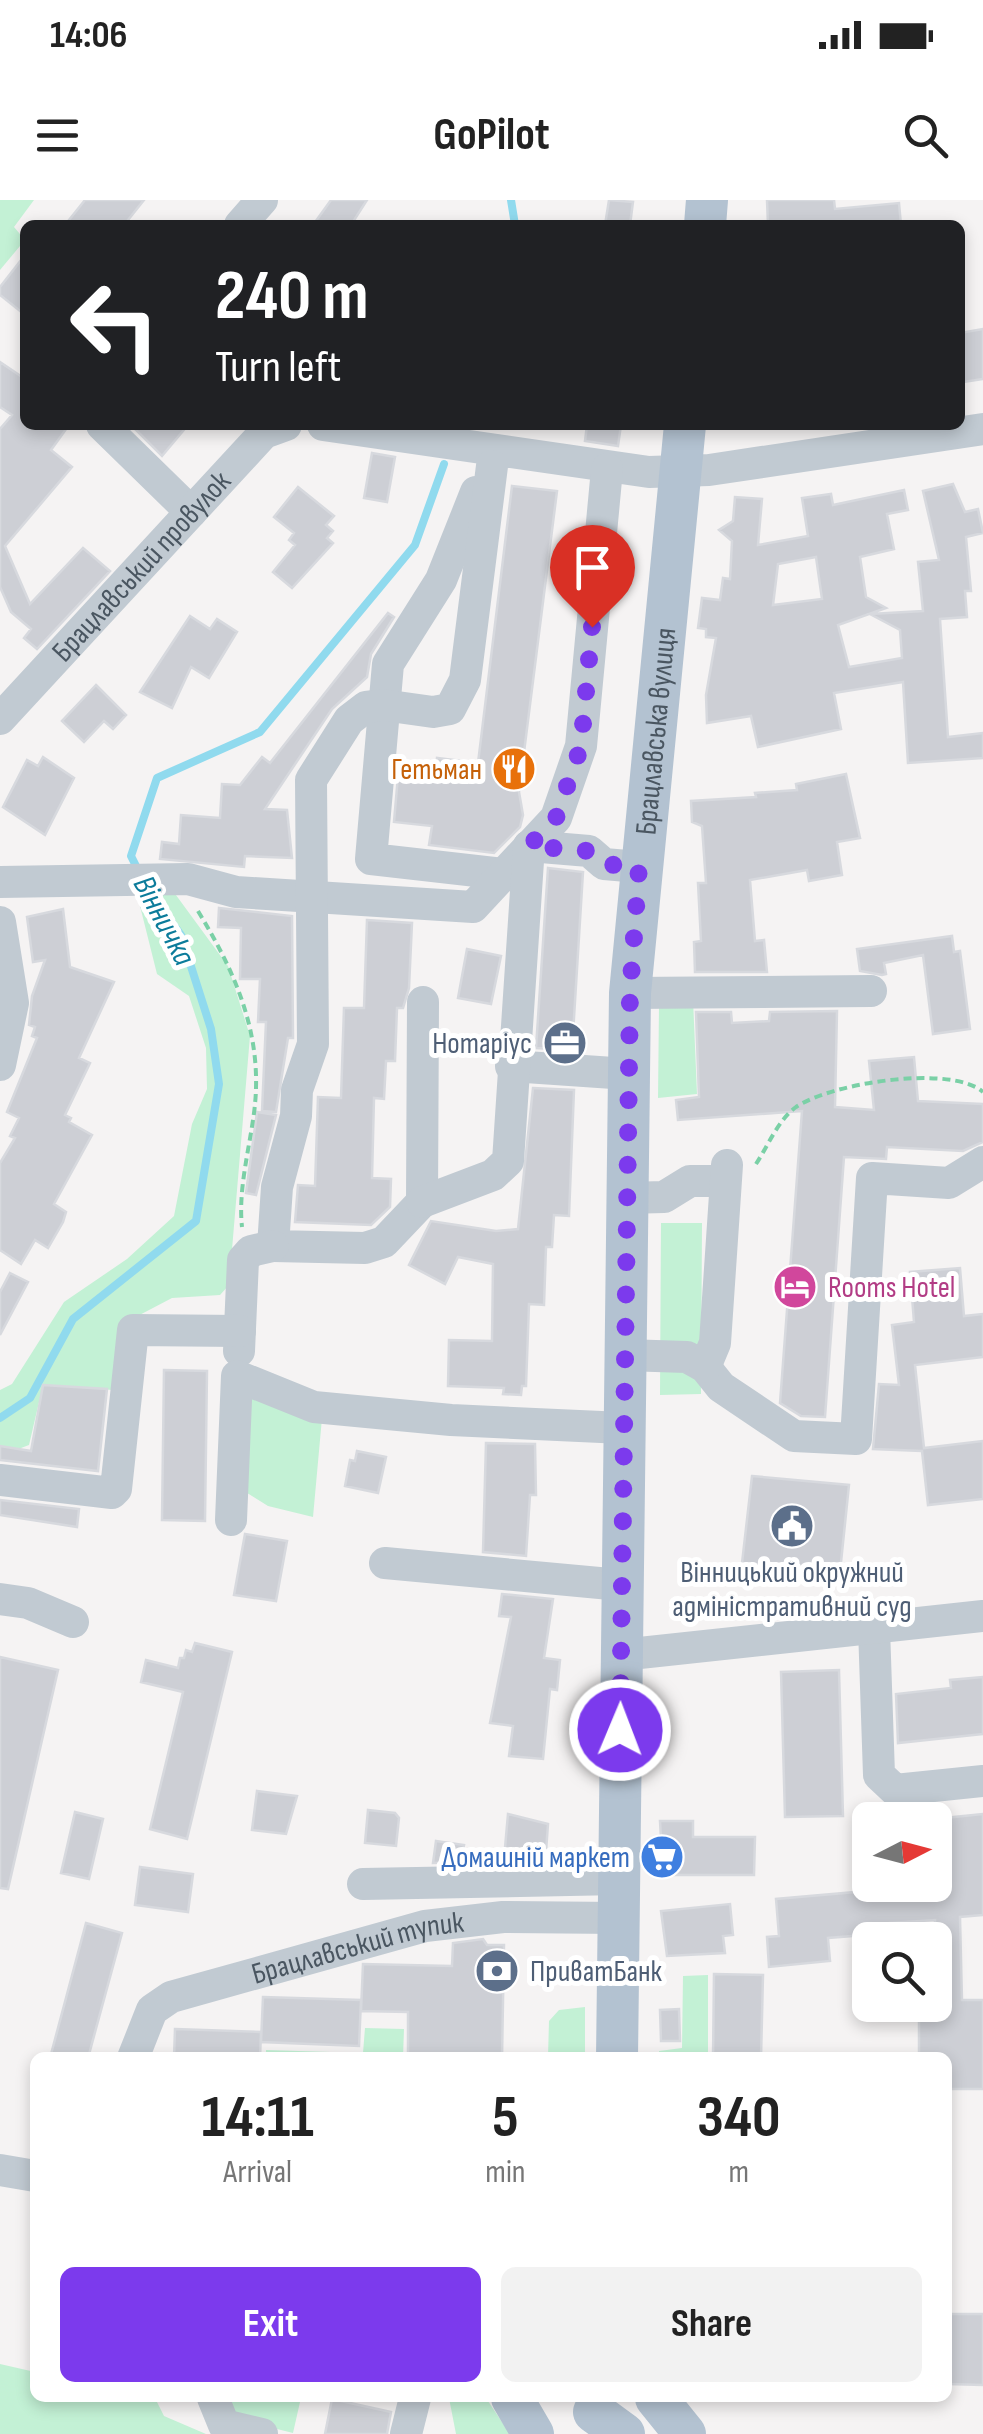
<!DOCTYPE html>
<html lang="en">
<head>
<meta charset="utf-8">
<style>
	:root { --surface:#fff; --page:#f2f2f2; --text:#222; --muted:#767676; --accent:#7c3aed }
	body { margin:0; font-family:"Sofia Sans Condensed",sans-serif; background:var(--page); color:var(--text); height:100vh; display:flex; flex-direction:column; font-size:38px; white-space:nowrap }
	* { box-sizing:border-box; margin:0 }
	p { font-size:32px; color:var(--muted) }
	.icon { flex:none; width:55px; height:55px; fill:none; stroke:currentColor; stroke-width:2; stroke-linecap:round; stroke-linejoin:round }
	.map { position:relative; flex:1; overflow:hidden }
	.side { position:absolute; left:30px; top:1852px; width:922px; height:350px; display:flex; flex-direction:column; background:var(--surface); border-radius:15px; box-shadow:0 5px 15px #0003 }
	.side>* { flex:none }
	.banner { position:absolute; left:20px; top:20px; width:945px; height:210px; border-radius:15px; box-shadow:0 5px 15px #0003; background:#202124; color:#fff; overflow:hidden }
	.needle { width:65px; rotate:84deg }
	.fabs { position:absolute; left:852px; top:1602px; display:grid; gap:20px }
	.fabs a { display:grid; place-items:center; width:100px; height:100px; border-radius:15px; background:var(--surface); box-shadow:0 5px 15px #0003; font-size:50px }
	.pin { position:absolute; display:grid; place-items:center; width:85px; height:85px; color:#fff; margin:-102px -42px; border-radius:50% 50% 50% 0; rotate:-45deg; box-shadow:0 0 10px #0007 }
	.pin .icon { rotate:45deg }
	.me { position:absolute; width:110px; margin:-55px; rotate:1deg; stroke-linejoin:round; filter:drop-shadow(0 0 8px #0008) }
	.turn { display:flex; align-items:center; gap:35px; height:210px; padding:0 30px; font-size:45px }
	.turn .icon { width:130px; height:130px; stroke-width:2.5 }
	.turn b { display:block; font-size:70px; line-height:85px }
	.eta { display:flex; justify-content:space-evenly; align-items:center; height:170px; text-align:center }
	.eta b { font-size:60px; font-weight:700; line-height:70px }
	.button { display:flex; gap:20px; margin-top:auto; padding:20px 30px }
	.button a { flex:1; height:115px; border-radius:15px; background:var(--accent); color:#fff; font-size:40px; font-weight:700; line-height:115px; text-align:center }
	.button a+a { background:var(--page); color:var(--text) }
	.status { display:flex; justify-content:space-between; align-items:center; height:70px; padding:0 50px; background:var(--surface); direction:ltr }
	.status svg { height:28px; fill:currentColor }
	header { display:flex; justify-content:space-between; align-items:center; height:130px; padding:0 30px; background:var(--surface); font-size:45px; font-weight:700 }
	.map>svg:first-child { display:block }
</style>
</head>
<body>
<div class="status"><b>14:06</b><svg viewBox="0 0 49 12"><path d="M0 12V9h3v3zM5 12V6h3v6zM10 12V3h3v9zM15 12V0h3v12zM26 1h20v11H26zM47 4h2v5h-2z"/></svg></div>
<header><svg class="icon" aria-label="menu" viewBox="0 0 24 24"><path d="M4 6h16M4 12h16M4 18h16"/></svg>GoPilot<svg class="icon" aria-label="search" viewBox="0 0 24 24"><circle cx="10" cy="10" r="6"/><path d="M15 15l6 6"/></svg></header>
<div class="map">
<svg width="983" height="2234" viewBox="0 0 983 2234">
	<rect width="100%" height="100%" fill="#f5f3f3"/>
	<path fill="#c3f1d5" d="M 0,0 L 34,0 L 14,27 L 25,40 L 0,70 Z
		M 173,691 L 228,766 L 250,836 L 229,1085 L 220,1095 L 172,1098 L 130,1120 L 113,1190 L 43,1185 L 29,1245 L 0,1256 L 0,1190 L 12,1184 L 64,1102 L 127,1059 L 174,1016 L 192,924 L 207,889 L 206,848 L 189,796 L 157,774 L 139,702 Z
		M 693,799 L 697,894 L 658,898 L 659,806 Z
		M 661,1023 L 702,1023 L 701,1194 L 660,1195 Z
		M 247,1185 L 322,1218 L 313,1317 L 268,1306 L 244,1291 Z
		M 708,1775 L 708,1857 L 659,1857 L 659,1851 L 682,1848 L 683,1776 Z
		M 585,1807 L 585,1857 L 548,1857 L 549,1821 L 559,1810 Z
		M 365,1828 L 404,1829 L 403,1857 L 266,1857 L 266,1850 L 363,1853 Z
		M 0,2164 L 35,2172 L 35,2198 L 155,2198 L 164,2216 L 206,2234 L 0,2234 Z
		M 222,2198 L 300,2202 L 293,2233 L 241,2220 Z
		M 449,2198 L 486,2198 L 510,2234 L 456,2234 Z"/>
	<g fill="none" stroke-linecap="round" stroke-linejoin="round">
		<path stroke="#90daee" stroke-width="8" d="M 511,0 L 515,25
			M 138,670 L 131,656 L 157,578 L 260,532 L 415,345 L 444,264
			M 0,1218 L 30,1198 L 73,1119 L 196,1021 L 219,884 L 211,829 L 181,735 L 149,691"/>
	</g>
	<path fill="#cdcfd5" stroke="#d7d9de" stroke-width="2.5" fill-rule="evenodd" d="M 85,0 L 144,0 L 124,25 L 65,25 Z
		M 331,0 L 367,0 L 351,25 L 313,25 Z
		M 609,0 L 633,2 L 630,25 L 605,25 Z
		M 767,0 L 834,0 L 835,9 L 899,3 L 901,25 L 768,25 Z
		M 25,55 L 25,115 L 0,95 L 0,87 Z
		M 983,129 L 983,179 L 963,182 L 960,133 Z
		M 0,162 L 25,179 L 25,225 L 69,225 L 51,250 L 72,267 L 5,346 L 30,404 L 83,348 L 110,371 L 37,449 L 24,438 L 31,429 L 11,412 L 0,387 L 0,229 L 12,215 L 0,207 Z
		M 131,225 L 188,225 L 162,256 Z
		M 587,225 L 621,225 L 618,246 L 585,241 Z
		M 372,253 L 395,257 L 387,302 L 364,298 Z
		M 953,284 L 965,312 L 978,309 L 983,333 L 966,337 L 971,391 L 965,391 L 967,417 L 940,419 L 948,537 L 983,533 L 983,558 L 908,563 L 903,482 L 834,493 L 841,529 L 758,547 L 751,516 L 707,523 L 706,495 L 716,438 L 706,437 L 706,429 L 698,428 L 702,398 L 720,400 L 723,378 L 730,379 L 732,341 L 719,330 L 733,321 L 735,297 L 762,299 L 758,345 L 808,336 L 802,298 L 831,294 L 833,305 L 904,290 L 908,310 L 887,314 L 894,349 L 860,357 L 866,397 L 886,408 L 838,425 L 849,467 L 902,458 L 900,430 L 870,414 L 923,411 L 918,362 L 939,360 L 923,291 ZM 816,357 L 822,399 L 773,405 L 778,364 Z
		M 512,286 L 557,291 L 519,592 L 523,615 L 520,627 L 494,653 L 429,645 L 432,626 L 394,622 L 398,576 L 434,581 L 437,558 L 478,563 Z
		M 298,287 L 334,316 L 326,325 L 333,331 L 327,338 L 333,343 L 292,388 L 273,372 L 295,345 L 289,340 L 294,333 L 274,317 Z
		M 388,413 L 394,417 L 371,454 L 367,477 L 332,509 L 265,609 L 287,610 L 292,658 L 245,656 L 244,667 L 160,659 L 162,642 L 179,644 L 181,615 L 220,618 L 222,584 L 240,585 L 262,557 L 270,563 Z
		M 190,416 L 210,429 L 217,419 L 237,432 L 209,478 L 191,467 L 172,508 L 140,492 Z
		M 96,485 L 126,515 L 113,529 L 104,521 L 84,542 L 62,521 Z
		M 43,557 L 74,578 L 45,635 L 3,607 L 27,560 L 38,566 Z
		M 846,574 L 860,638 L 837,642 L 842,675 L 809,681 L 807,670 L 750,680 L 755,741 L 764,740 L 767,772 L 695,772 L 694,742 L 701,741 L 698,683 L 706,683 L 702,626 L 692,622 L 691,601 L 756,597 L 755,593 L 797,590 L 796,584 Z
		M 548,668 L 583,672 L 572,850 L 536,848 Z
		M 219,708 L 292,716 L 293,838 L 288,838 L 276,912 L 262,911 L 266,822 L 258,822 L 260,779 L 240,779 L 241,728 L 218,727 Z
		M 63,709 L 70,767 L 114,782 L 79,858 L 90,863 L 65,915 L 71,918 L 69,922 L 92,935 L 54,1004 L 66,1012 L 63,1022 L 48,1048 L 35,1040 L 21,1064 L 0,1050 L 0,963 L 15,938 L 10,936 L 19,918 L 7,912 L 37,838 L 32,836 L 35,827 L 29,825 L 32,796 L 45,760 L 33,762 L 27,717 Z
		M 367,720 L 412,723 L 409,788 L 403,808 L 397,808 L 395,861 L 386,861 L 384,899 L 374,898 L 372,978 L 391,979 L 390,1007 L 371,1025 L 295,1022 L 298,985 L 315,986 L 318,897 L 341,898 L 344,808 L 364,808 Z
		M 952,736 L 954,752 L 960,751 L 970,829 L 933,834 L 923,755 L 884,763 L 886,774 L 882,775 L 860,771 L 857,749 Z
		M 467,749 L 501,756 L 491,804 L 458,798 Z
		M 837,811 L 835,907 L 874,910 L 869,861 L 914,857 L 918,901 L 983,904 L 983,942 L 963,951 L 887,947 L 886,959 L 844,957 L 825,1217 L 801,1216 L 780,1203 L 802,911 L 678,920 L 676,900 L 699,897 L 696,812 L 731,812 L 732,823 L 769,821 L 770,812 Z
		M 533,888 L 574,890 L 569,1016 L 554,1015 L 552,1047 L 546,1047 L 544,1105 L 529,1104 L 526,1186 L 522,1186 L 521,1195 L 503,1194 L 504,1188 L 448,1186 L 449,1140 L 492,1141 L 493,1064 L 458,1057 L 445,1084 L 409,1065 L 431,1021 L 496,1031 L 518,1029 Z
		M 257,912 L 276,915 L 256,995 L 246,993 Z
		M 960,1068 L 964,1116 L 983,1114 L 983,1157 L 915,1165 L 924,1248 L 983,1241 L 983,1299 L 928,1305 L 922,1251 L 873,1249 L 879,1184 L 899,1185 L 892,1125 L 914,1122 L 910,1072 Z
		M 10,1073 L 28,1082 L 0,1135 L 0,1092 Z
		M 164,1170 L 207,1171 L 205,1321 L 162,1320 Z
		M 43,1185 L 107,1189 L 98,1271 L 0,1260 L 0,1246 L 31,1251 Z
		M 486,1243 L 535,1244 L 536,1295 L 530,1295 L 526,1356 L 483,1352 Z
		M 357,1251 L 386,1257 L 378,1293 L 345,1286 L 350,1260 L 355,1261 Z
		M 752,1276 L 849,1285 L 840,1372 L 742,1363 Z
		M 0,1300 L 79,1309 L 77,1327 L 0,1315 Z
		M 245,1334 L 287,1341 L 276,1401 L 234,1395 Z
		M 502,1394 L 553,1399 L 544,1458 L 560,1460 L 557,1490 L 550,1489 L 543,1559 L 509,1556 L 513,1526 L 490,1523 L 511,1417 L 499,1416 Z
		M 195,1443 L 232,1452 L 187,1639 L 150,1629 L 183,1492 L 141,1482 L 146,1460 L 178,1468 L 180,1458 L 184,1458 L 186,1450 L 192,1452 Z
		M 0,1457 L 58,1470 L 8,1689 L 0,1688 Z
		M 839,1470 L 843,1616 L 785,1617 L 781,1472 Z
		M 983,1477 L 983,1534 L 898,1543 L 896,1494 L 951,1488 L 950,1480 Z
		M 257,1591 L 297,1596 L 286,1634 L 252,1630 Z
		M 368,1610 L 395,1613 L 399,1618 L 396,1646 L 365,1643 Z
		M 75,1612 L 103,1619 L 89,1679 L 61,1673 Z
		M 508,1614 L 548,1624 L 546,1652 L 505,1648 Z
		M 983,1614 L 983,1715 L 960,1717 L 962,1800 L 983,1800 L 983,1889 L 948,1889 L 948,1858 L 919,1858 L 919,1805 L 935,1805 L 935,1720 L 890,1723 L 890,1733 L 828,1738 L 830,1761 L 769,1767 L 767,1737 L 779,1736 L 776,1699 L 935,1685 L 935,1619 Z
		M 660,1621 L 693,1621 L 693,1637 L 755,1637 L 754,1675 L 663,1675 Z
		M 436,1641 L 464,1645 L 461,1662 L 433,1663 Z
		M 140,1667 L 193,1674 L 188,1712 L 135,1705 Z
		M 730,1704 L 733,1735 L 723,1736 L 725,1753 L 667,1756 L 661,1711 Z
		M 86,1723 L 122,1733 L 88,1858 L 50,1858 Z
		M 483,1739 L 487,1745 L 504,1745 L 502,1858 L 408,1858 L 408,1812 L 361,1811 L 363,1764 L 452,1766 L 453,1743 Z
		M 714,1774 L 763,1775 L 761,1858 L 713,1858 Z
		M 263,1797 L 361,1800 L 359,1846 L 261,1842 Z
		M 679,1809 L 680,1841 L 661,1841 L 660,1810 Z
		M 175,1829 L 261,1832 L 260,1858 L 174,1858 Z
		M 948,2114 L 983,2114 L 983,2185 L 948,2184 Z
		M 332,2199 L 391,2212 L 387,2234 L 325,2234 Z"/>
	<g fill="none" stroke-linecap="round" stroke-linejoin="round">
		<path stroke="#7ad0a6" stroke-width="4" stroke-dasharray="8 5" stroke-linecap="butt" d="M 198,711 C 237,775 264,838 254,913 C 249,951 238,990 242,1027
			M 756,964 C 768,946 778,920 796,907 C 831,883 951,864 983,892"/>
		<g stroke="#c1cad2" stroke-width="32">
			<path d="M 240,25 L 262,0"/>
			<path d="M 102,225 L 191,312"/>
			<path d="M 323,225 L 649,272 L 709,270 L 983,229"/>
			<path d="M 476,292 L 441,380 L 388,464 L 371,659 L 503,674"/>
			<path id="s1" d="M 0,519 L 264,233 L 286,225"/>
			<path d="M 529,646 L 589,651 L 604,664 L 639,667"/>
			<path d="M 0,682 L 188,679 L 236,692 L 473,707 L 556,618 L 581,546 L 607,269"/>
			<path d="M 0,722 L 13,803 L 0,865"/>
			<path d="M 630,793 L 871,791"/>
			<path d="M 423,802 L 422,1002 L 384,1042 L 365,1048 L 273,1046 L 277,987 L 296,916 L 297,890 L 313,844 L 311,580 L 349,520 L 366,507 L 383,505 L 433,512 L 450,509 L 465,480 L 492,266"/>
			<path d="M 511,866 L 628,874"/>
			<path d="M 626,998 L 664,997 L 690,981 L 725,981"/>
			<path d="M 422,1002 L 493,975 L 508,961 L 529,646"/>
			<path d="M 239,1151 L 243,1060 L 251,1051 L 273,1046"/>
			<path d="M 624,1155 L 687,1157 L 705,1167 L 721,1187 L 794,1236 L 856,1239 L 872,978 L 949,983 L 983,962"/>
			<path d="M 705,1167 L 715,1143 L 727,965"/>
			<path d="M 0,1280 L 112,1293 L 116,1289 L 133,1130 L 240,1131"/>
			<path d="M 231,1320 L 237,1176 L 314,1207 L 451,1220 L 623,1228"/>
			<path d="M 385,1363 L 621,1385"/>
			<path d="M 0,1399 L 28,1403 L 73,1422"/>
			<path d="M 874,1428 L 879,1575 L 895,1590 L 983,1581"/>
			<path d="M 621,1455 L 983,1416"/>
			<path d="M 363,1684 L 619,1679"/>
			<path id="s2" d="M 133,1858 L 152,1810 L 171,1797 L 425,1726 L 503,1717 L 618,1718"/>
			<path d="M 0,1970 L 35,1976"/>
			<path d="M 213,2198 L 224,2225 L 262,2234"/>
			<path d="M 406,2234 L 415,2198"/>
		</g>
		<g stroke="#b3c2d1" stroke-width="42">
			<path d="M 705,25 L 707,0"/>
			<path id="s3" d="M 617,1858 L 630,793 L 685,225"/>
			<path d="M 512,2198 L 533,2234"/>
			<path d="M 656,2198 L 685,2234"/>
			<path d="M 594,2212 L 624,2234"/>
		</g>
	</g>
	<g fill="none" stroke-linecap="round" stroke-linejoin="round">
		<path stroke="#7c3aed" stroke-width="18" stroke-dasharray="0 32.4" d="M 592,427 L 581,546 L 556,618 L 529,646 L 589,651 L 604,664 L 639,667 L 630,793 L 620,1530"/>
	</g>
	<defs>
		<symbol id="restaurant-disc" viewBox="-11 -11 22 22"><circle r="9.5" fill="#e8710a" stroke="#fff"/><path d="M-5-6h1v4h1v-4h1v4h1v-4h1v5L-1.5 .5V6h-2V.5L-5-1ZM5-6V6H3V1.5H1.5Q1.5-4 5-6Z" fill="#fff"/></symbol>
		<symbol id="office-disc" viewBox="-11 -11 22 22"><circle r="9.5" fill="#5c6f8a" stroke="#fff"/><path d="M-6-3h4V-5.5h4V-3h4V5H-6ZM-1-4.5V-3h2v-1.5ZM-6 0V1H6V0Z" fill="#fff"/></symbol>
		<symbol id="hotel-disc" viewBox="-11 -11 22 22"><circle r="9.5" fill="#d1479c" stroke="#fff"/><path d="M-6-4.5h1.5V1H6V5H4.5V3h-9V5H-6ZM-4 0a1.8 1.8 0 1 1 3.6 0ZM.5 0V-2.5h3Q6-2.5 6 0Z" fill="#fff"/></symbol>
		<symbol id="civic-disc" viewBox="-11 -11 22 22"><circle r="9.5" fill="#5c6f8a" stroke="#fff"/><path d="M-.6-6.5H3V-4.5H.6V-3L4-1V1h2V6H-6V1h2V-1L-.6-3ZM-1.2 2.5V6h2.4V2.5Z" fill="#fff"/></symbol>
		<symbol id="supermarket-disc" viewBox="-11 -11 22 22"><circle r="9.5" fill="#3f7fe0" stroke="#fff"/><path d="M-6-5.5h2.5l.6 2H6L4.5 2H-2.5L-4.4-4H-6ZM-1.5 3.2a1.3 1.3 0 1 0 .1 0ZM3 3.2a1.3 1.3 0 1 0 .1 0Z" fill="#fff"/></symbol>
		<symbol id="bank-disc" viewBox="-11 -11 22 22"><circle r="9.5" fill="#5c6f8a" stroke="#fff"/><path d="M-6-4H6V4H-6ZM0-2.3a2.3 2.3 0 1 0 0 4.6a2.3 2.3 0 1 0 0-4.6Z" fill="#fff"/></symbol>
	</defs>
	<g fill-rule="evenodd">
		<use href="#restaurant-disc" x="489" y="544" width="50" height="50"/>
		<use href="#office-disc" x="540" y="818" width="50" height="50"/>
		<use href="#hotel-disc" x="770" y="1062" width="50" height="50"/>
		<use href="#civic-disc" x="767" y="1301" width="50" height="50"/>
		<use href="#supermarket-disc" x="637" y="1632" width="50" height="50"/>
		<use href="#bank-disc" x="472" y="1746" width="50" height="50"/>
	</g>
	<g text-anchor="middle" stroke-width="10" stroke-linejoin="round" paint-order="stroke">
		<g font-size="30" fill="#4a5661" stroke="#fff">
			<text dy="10" stroke="none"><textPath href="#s1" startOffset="208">Брацлавський провулок</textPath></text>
			<text dy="10" stroke="none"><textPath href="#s3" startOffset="1328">Брацлавська вулиця</textPath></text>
			<text dy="10" stroke="none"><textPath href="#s2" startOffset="268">Брацлавський тупик</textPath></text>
		</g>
		<g font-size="30" fill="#c56008" stroke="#fff" text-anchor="end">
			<text x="482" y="579">Гетьман</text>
		</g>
		<g font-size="30" fill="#4e5e75" stroke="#fff" text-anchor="end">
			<text x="532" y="853">Нотаріус</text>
			<text x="792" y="1382" text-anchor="middle">Вінницький окружний<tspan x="792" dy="34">адміністративний суд</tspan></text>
			<text x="530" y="1781" text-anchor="start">ПриватБанк</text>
		</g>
		<g font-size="30" fill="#b23c85" stroke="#fff" text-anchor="start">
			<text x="828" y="1097">Rooms Hotel</text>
		</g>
		<g font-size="30" fill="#366cbe" stroke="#fff" text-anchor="end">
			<text x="630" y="1667">Домашній маркет</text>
		</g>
		<g font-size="32" font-style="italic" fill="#0c7c9b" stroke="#fff">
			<text transform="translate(165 720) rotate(62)" y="11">Вінничка</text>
		</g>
	</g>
</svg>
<div class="fabs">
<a><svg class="needle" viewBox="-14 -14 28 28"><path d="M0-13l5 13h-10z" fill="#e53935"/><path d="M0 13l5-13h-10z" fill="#767676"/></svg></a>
<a><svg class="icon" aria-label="search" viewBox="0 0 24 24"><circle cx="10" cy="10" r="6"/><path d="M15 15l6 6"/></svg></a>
</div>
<div class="pin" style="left:592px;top:427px;background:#d93025"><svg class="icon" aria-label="arrive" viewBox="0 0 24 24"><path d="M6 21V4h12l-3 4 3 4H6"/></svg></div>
<svg class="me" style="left:620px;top:1530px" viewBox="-20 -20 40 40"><circle r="17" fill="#7c3aed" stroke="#fff" stroke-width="3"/><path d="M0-11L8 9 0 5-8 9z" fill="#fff"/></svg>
<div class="banner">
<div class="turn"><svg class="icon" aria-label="left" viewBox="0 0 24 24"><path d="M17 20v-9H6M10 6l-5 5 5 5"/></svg><div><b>240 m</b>Turn left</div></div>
</div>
<section class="side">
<div class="eta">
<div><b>14:11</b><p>Arrival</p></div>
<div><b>5</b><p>min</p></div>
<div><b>340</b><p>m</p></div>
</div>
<div class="button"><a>Exit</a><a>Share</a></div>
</section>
</div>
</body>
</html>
